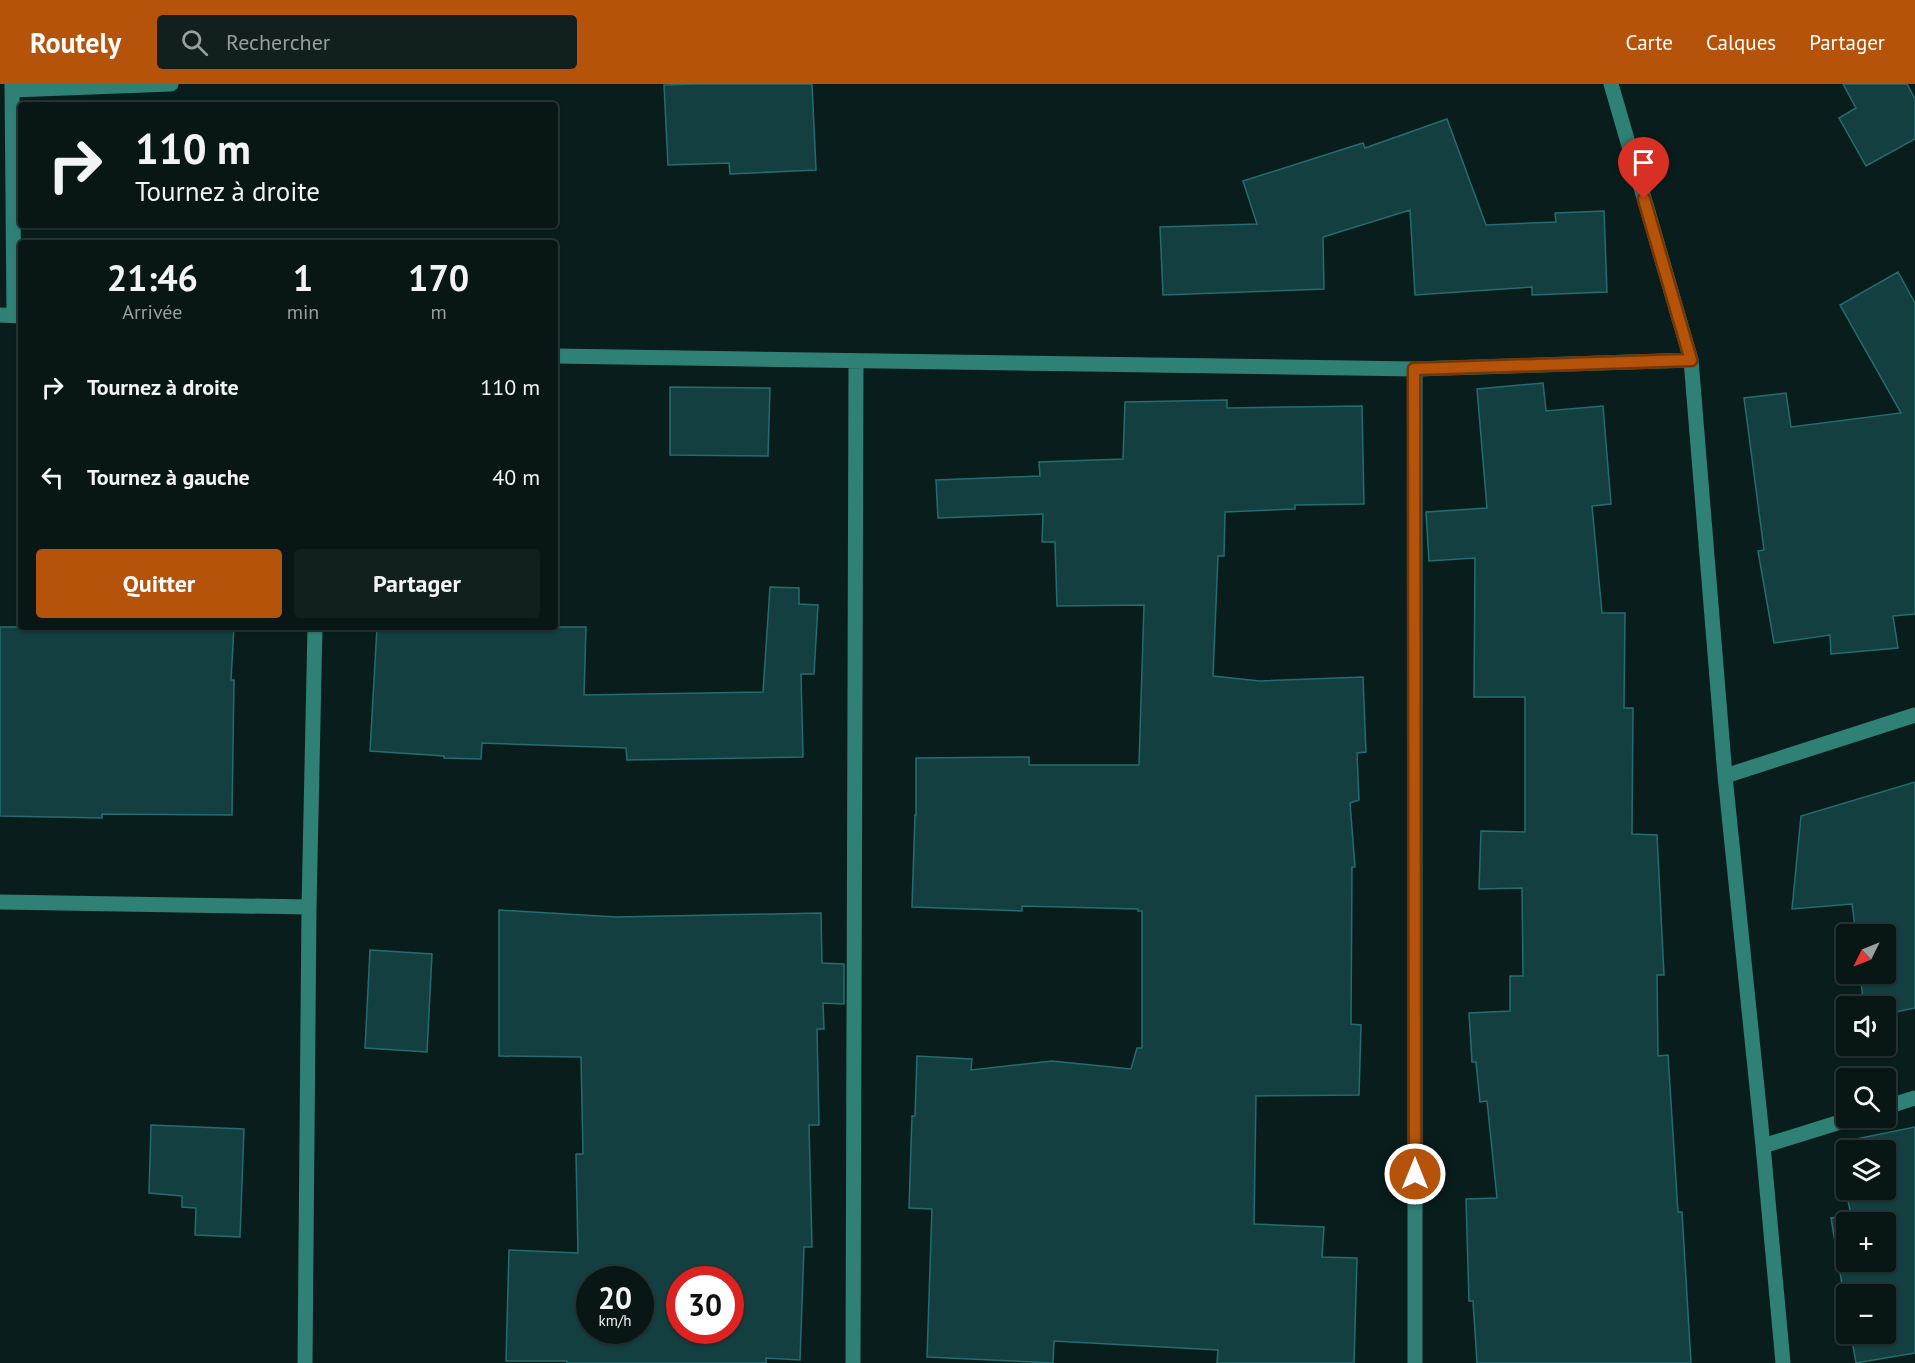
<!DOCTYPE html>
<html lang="fr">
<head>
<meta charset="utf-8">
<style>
	:root { --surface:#081616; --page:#111f1f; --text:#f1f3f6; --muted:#989fa1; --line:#293535; --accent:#b45309 }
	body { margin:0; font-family:"PT Sans",sans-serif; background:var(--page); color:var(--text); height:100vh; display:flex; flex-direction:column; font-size:22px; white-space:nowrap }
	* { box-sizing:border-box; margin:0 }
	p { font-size:20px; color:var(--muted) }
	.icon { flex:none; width:33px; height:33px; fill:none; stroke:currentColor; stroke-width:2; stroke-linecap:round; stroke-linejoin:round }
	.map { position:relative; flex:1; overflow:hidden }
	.panel { position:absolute; left:18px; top:156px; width:540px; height:390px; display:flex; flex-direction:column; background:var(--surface); border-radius:6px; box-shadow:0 2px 4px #0004,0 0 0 2px var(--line) }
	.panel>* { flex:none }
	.guide { position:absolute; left:18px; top:18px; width:540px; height:126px; border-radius:6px; box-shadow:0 2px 4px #0004,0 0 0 2px var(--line); background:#081616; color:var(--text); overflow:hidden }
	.needle { width:39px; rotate:227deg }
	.controls { position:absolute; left:1836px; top:840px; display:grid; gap:12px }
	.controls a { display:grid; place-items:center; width:60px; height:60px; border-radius:6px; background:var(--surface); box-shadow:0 2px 4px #0004,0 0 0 2px var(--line); font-size:30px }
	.speed { position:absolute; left:576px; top:1182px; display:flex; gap:12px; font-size:30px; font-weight:700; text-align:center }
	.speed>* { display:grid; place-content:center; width:78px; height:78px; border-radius:50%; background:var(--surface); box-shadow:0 2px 4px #0004,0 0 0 2px var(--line); line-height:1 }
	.speed small { font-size:15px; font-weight:400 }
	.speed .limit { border:9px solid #d22; background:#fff; color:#111 }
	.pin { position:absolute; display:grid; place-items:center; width:51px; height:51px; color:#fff; margin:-62px -26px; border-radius:50% 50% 50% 0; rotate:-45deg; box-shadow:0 0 6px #0007 }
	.pin .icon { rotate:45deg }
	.me { position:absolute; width:66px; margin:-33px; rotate:0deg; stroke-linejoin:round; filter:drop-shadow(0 0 4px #0008) }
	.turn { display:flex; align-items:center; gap:21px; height:126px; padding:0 18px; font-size:27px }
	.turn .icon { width:78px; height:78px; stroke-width:2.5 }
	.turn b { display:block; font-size:42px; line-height:51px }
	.eta { display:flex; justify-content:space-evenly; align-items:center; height:102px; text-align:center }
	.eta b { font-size:36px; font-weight:700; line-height:42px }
	.cta { display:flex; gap:12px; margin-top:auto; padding:12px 18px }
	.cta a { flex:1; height:69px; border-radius:6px; background:var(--accent); color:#fff; font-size:24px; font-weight:700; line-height:69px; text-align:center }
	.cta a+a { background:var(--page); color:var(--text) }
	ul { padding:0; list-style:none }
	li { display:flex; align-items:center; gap:18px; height:90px; padding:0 18px }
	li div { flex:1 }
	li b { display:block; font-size:22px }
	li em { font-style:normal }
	header { display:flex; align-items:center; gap:36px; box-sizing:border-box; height:84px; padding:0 30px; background:var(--accent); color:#fff }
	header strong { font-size:28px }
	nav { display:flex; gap:33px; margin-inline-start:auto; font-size:21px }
	.search { width:420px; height:54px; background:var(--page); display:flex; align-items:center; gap:15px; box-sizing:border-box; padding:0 21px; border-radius:6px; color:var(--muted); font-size:22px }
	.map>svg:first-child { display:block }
</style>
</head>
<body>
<header>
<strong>Routely</strong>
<div class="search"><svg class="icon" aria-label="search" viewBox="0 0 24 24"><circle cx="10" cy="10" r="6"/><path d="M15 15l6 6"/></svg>Rechercher</div>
<nav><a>Carte</a><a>Calques</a><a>Partager</a></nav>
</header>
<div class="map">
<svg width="1915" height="1279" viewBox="0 0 1915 1279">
	<rect width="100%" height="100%" fill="#0a1d1d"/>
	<path fill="#143f40" stroke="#246d6e" stroke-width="1.5" fill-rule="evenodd" d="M 695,0 L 812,0 L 816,86 L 730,90 L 729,79 L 668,81 L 664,1 Z
		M 1843,0 L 1907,0 L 1915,15 L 1915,55 L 1866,82 L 1839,34 L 1856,24 Z
		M 1447,35 L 1486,141 L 1556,138 L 1555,129 L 1604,127 L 1607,208 L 1532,211 L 1532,203 L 1415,211 L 1410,126 L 1323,153 L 1324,205 L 1163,211 L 1160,143 L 1257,140 L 1243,97 L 1363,59 L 1365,64 Z
		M 1898,188 L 1915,219 L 1915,530 L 1893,532 L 1898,564 L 1831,570 L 1830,551 L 1774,559 L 1758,467 L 1764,466 L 1744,314 L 1786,309 L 1791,343 L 1901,329 L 1840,221 Z
		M 1543,299 L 1546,327 L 1603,322 L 1611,420 L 1592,422 L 1602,529 L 1625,529 L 1624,624 L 1633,624 L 1632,750 L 1657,751 L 1664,891 L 1657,891 L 1658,972 L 1668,971 L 1678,1128 L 1682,1128 L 1691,1279 L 1477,1279 L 1473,1217 L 1469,1217 L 1466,1115 L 1497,1114 L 1487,1017 L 1480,1018 L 1476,978 L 1472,978 L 1469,929 L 1510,927 L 1510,892 L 1523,892 L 1522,804 L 1479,805 L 1481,747 L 1525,748 L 1525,613 L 1474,613 L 1475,474 L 1429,477 L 1426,428 L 1487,424 L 1477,305 Z
		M 670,303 L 770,304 L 768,372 L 670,371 Z
		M 1227,316 L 1227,324 L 1362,322 L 1364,420 L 1295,421 L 1295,425 L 1225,428 L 1224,472 L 1218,472 L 1213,592 L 1260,597 L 1363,593 L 1366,668 L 1357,669 L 1359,716 L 1350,719 L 1355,783 L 1352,783 L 1351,940 L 1361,941 L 1359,1011 L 1256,1012 L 1254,1140 L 1324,1143 L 1322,1173 L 1357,1174 L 1354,1279 L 1217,1279 L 1218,1266 L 1054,1257 L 1053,1279 L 927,1273 L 932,1125 L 909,1124 L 912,1032 L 915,1032 L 917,972 L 972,975 L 971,986 L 1052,977 L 1131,985 L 1137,964 L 1142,964 L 1142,827 L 1138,827 L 1138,825 L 1022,822 L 1022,827 L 912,823 L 915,731 L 916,731 L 916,674 L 1029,673 L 1029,681 L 1139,681 L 1144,521 L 1057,522 L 1055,458 L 1042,458 L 1043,430 L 938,434 L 936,396 L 1040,392 L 1039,378 L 1123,375 L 1125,318 Z
		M 770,503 L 799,504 L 799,520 L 818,521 L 814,590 L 801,590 L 803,673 L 627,676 L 626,664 L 482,659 L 481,675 L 444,674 L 444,672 L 370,667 L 377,543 L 586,543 L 584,611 L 763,608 Z
		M 0,543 L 234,543 L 231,596 L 234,596 L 232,731 L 102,730 L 102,734 L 0,732 Z
		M 1915,698 L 1915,924 L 1886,930 L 1886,922 L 1864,922 L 1860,890 L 1886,890 L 1886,850 L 1856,850 L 1852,820 L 1792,825 L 1801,732 Z
		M 499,826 L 616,833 L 821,829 L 822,879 L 844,880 L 844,920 L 823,919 L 824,945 L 817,945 L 819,1041 L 809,1041 L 812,1163 L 804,1163 L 800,1276 L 766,1274 L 766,1279 L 567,1279 L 567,1277 L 506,1277 L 509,1166 L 578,1169 L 576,1070 L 583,1070 L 581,973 L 499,972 ZM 590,1196 L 640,1196 L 640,1246 L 590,1246 ZM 680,1196 L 730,1196 L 730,1246 L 680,1246 Z
		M 370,866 L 432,870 L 427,968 L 365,964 Z
		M 151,1041 L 244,1045 L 240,1153 L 195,1151 L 196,1124 L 182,1123 L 182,1112 L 149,1109 Z
		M 1915,1043 L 1915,1269 L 1856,1279 L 1851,1250 L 1886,1250 L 1886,1210 L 1846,1210 L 1846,1225 L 1831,1134 L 1851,1131 L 1836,1059 ZM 1846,1066 L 1886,1066 L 1886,1106 L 1846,1106 ZM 1846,1138 L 1886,1138 L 1886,1178 L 1846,1178 Z"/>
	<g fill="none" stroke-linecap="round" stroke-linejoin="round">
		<path stroke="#308175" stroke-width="15" d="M 12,0 L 14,231
			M 1611,0 L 1691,276 L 1725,692 L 1763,1062 L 1783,1279
			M 12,6 L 171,0
			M 0,231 L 21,232
			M 555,272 L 1415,285 L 1691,276
			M 1415,285 L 1415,1279
			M 1725,692 L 1915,631
			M 0,818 L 309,823
			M 1886,1023 L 1915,1014
			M 1763,1062 L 1853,1034
			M 305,1279 L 309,823 L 315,543
			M 853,1279 L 856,277"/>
	</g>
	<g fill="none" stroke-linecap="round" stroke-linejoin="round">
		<defs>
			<path id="route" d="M 1415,1090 L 1414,285 L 1691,276 L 1644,115"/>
		</defs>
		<use href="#route" stroke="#753606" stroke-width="15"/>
		<use href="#route" stroke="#b45309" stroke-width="10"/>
	</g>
</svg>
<div class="controls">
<a><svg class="needle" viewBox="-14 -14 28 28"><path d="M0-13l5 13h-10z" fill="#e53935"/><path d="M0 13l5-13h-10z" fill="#989fa1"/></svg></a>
<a><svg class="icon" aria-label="sound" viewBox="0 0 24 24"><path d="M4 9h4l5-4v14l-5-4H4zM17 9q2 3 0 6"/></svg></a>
<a><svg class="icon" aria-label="search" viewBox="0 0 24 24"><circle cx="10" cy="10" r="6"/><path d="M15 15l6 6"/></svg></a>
<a><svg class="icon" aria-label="layers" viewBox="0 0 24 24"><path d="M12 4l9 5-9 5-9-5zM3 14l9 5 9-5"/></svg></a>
<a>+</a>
<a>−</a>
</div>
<div class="speed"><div>20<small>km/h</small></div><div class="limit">30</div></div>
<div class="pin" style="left:1644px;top:115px;background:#d93025"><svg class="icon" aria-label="arrive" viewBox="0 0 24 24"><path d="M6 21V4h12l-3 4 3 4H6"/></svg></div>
<svg class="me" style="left:1415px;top:1090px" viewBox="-20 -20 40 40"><circle r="17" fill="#b45309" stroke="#fff" stroke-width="3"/><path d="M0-11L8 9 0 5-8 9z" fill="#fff"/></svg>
<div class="guide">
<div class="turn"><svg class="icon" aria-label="right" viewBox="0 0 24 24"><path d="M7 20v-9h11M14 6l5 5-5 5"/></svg><div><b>110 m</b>Tournez à droite</div></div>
</div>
<section class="panel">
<div class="eta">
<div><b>21:46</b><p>Arrivée</p></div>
<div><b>1</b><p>min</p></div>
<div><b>170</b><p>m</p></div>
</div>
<ul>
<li><svg class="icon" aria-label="right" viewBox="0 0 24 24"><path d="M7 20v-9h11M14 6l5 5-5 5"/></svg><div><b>Tournez à droite</b></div><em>110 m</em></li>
<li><svg class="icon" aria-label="left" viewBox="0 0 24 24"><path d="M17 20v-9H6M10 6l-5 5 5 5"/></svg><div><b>Tournez à gauche</b></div><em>40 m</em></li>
</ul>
<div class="cta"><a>Quitter</a><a>Partager</a></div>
</section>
</div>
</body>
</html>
